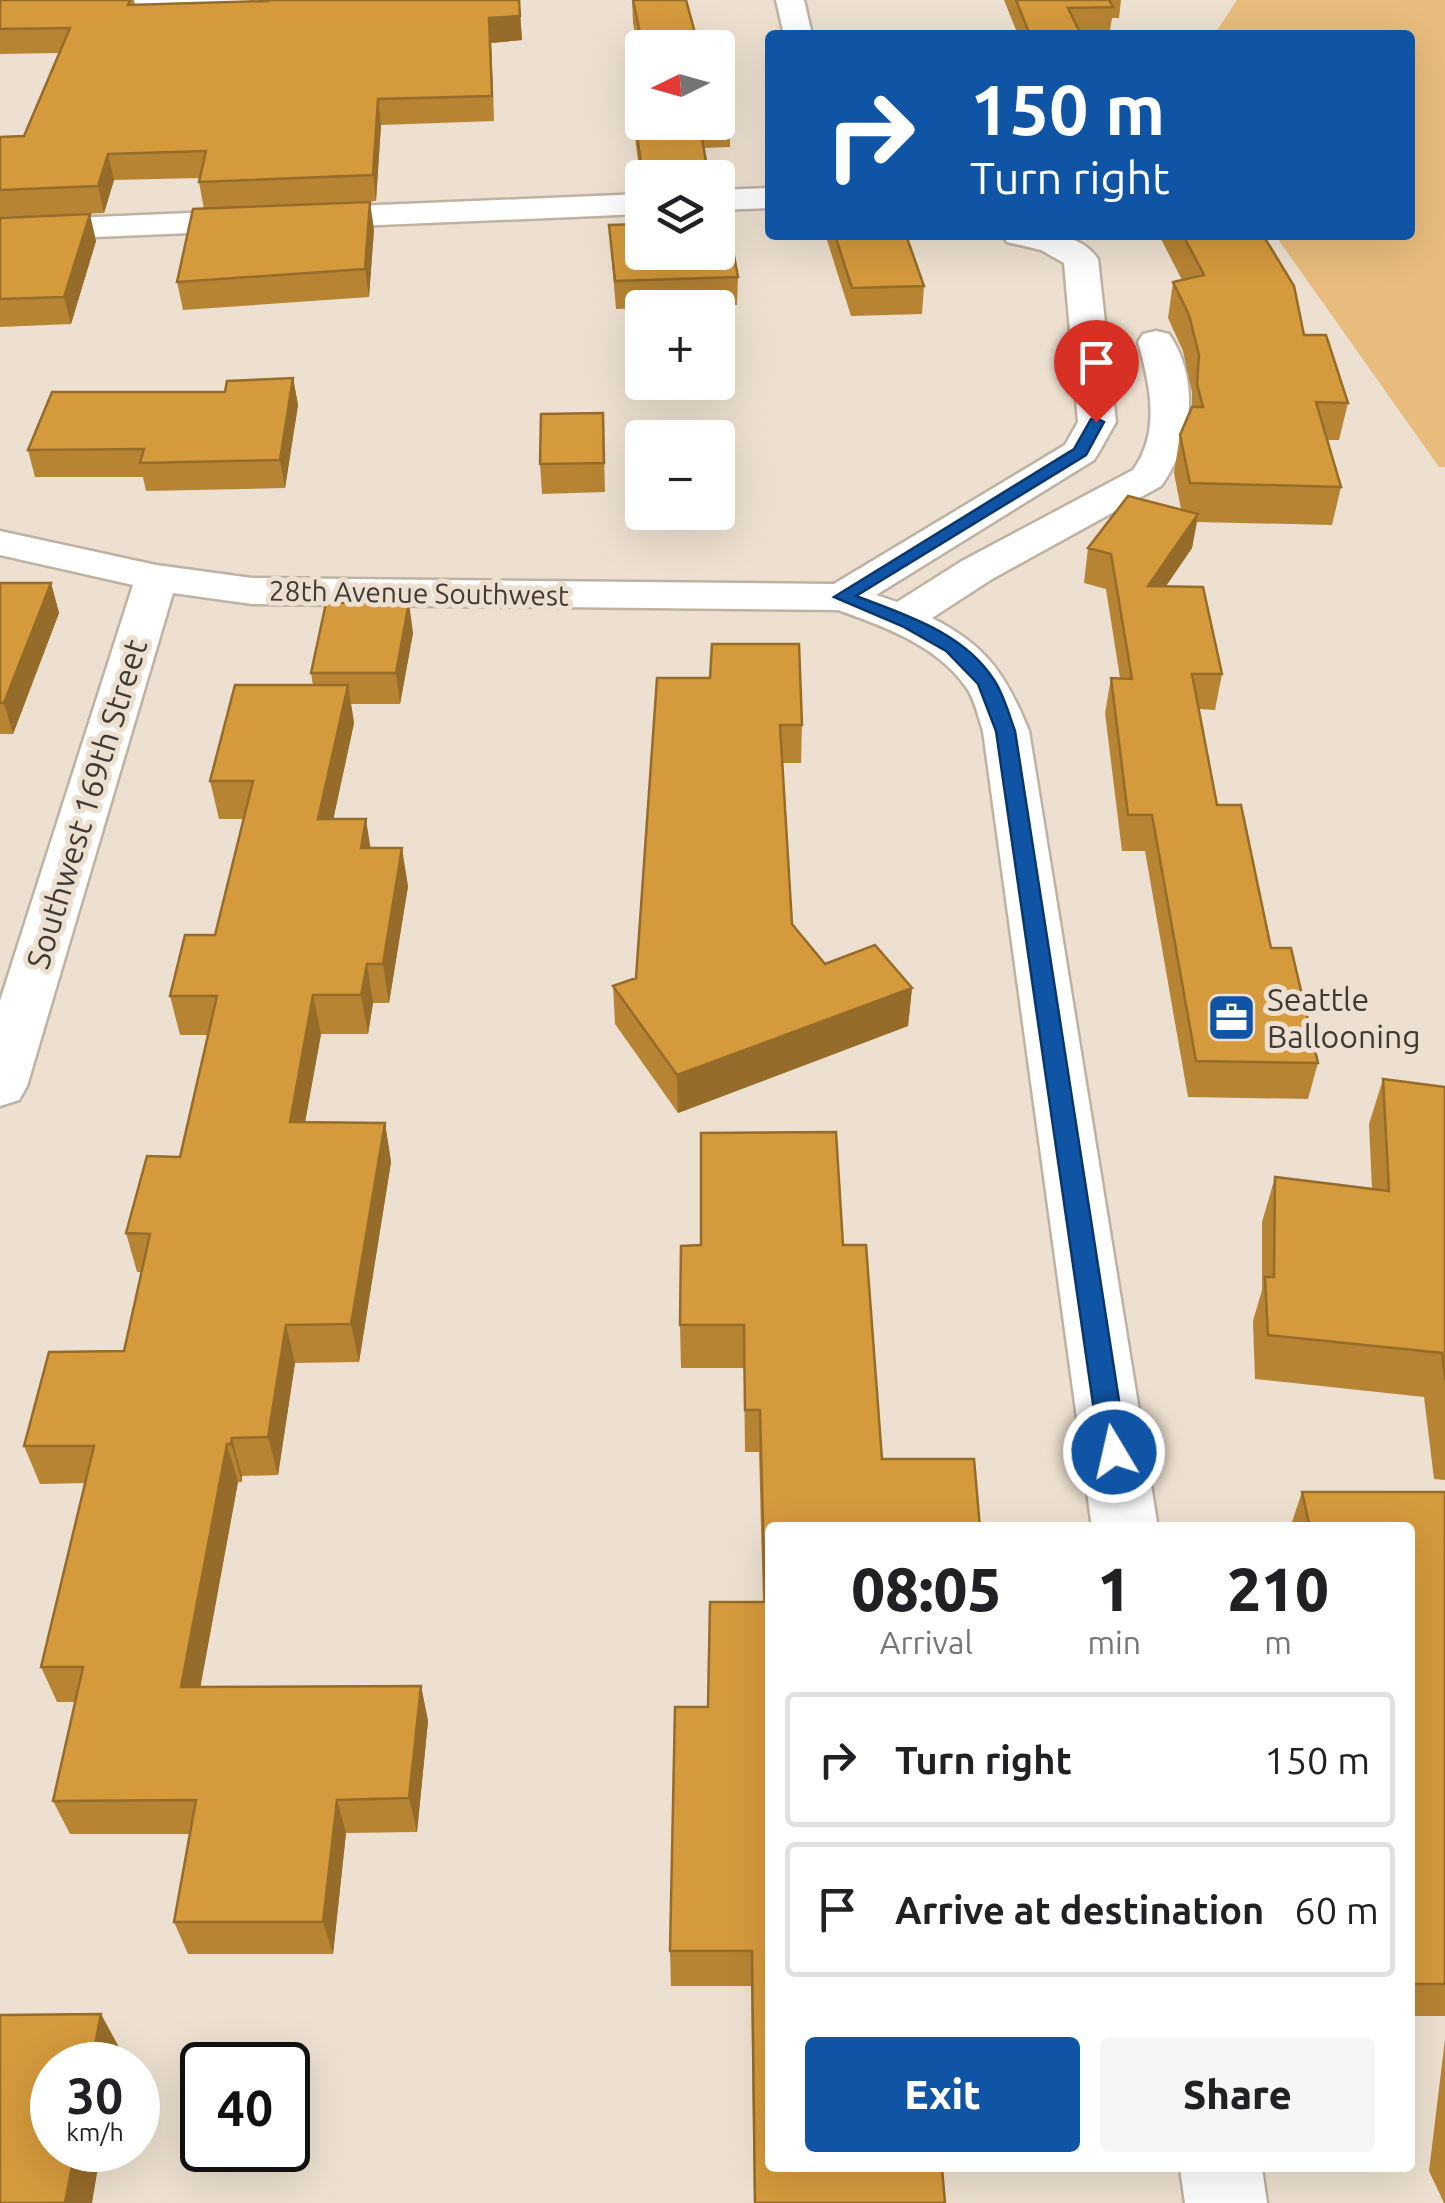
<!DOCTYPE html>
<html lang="en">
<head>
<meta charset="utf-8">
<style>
	:root { --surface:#fff; --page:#f6f6f6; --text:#202124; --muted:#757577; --line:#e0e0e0; --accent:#1055a5 }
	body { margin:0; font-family:Ubuntu,sans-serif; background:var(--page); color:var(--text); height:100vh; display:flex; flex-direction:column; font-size:38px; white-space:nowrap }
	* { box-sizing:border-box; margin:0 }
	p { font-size:32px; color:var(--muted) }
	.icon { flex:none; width:55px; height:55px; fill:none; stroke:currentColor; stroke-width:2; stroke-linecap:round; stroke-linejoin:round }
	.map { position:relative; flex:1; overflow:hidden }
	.drawer { position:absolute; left:765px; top:1522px; width:650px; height:650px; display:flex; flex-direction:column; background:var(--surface); border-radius:10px; box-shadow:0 10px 40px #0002 }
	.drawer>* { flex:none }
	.top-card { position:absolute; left:765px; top:30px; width:650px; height:210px; border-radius:10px; box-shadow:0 10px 40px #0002; background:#1055a5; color:#fff; overflow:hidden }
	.needle { width:65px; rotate:265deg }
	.controls { position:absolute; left:625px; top:30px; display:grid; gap:20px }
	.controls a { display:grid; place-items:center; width:110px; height:110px; border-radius:10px; background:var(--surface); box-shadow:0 10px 40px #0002; font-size:50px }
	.speed { position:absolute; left:30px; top:2042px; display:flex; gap:20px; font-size:50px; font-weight:700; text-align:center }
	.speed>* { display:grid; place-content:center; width:130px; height:130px; border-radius:50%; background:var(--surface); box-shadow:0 10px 40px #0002; line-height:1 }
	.speed small { font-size:25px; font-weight:400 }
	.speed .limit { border:5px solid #111; border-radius:15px; background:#fff; color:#111 }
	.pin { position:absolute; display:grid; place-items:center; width:85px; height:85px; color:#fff; margin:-102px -42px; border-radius:50% 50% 50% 0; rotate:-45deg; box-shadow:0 0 10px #0007 }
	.pin .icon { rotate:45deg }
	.me { position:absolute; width:110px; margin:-55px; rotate:351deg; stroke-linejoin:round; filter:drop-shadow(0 0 8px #0008) }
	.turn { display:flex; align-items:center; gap:35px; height:210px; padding:0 40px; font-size:45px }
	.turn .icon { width:130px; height:130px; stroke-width:2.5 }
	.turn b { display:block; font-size:70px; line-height:85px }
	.eta { display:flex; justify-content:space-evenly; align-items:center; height:170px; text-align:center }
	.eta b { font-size:60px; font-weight:800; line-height:70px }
	.button { display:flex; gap:20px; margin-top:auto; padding:20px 40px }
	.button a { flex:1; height:115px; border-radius:10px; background:var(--accent); color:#fff; font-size:40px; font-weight:800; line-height:115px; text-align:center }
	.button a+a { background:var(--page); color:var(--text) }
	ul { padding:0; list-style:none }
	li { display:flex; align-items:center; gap:30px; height:135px; margin:0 20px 15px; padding:0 20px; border:5px solid var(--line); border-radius:10px }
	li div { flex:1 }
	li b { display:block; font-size:38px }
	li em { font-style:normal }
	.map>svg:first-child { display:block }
</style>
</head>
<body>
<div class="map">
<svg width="1445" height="2203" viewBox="0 0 1445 2203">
	<rect width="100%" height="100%" fill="#ede0d0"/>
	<path fill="#e8bc7d" d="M 1237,0 L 1445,0 L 1445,467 L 1439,467 L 1275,235 L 1410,235 L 1410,35 L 1214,35 Z"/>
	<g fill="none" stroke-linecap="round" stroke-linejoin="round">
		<defs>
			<path id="minor" d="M 0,0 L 259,0 L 245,8 L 0,15 Z
				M 776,0 L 804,0 L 812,35 L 784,35 Z
				M 770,188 L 770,208 L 718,210 L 718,190 Z
				M 642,194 L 642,214 L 0,241 L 0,221 Z
				M 1002,235 C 1035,235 1077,228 1098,259 L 1116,422 L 1099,452 L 1094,460 L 876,595 L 897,602 L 962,561 L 1133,470 C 1161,432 1150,384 1138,342 L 1143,334 L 1156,331 L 1169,334 C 1201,381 1192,444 1161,486 L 992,579 L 932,618 C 987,646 1006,675 1029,731 L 1158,1528 L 1092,1528 L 983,731 C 978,717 975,699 966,687 C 937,645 883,626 838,610 L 252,604 L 173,593 L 27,1086 L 19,1100 L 0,1106 L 0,1001 L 133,585 L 0,555 L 0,531 L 156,565 L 252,578 L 834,584 L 1065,445 L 1078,422 L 1064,263 L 1041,250 L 1007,242 Z
				M 1180,2168 L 1262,2168 L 1267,2203 L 1185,2203 Z"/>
		</defs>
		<use href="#minor" stroke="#beb2a2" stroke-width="5"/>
		<use href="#minor" fill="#fff" fill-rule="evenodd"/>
	</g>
	<path fill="#b78434" d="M 0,0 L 134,0 L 135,5 L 519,0 L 522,40 L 491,43 L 494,121 L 381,125 L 376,201 L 204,209 L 199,182 L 200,178 L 114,180 L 104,213 L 0,217 L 0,137 L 24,136 L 59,53 L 0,54 Z
		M 632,0 L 642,48 L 642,68 L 633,23 Z
		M 1004,0 L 1121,0 L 1119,18 L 1112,18 L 1110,30 L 1079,31 L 1081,35 L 1018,35 Z
		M 718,65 L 730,121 L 730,147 L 703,148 L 709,178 L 642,178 L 642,191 L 635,138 L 634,112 L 642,122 L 718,122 Z
		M 0,218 L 96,241 L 71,324 L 0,327 Z
		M 609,225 L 738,277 L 737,305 L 616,309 Z
		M 374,229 L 369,297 L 183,310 L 177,282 Z
		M 827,235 L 906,235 L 924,286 L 922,314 L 851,316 L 827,240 Z
		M 1159,235 L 1263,235 L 1304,335 L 1348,403 L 1339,440 L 1327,440 L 1341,487 L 1332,525 L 1197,522 L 1192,548 L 1166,586 L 1222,674 L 1215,710 L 1199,709 L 1217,805 L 1271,948 L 1318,1063 L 1308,1099 L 1188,1097 L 1145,851 L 1122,851 L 1105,713 L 1111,678 L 1120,678 L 1106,589 L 1084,583 L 1088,548 L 1181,509 L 1174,473 L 1180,435 L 1192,408 L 1192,392 L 1183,351 L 1168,318 L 1173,282 L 1182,280 Z
		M 293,378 L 298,405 L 285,488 L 146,491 L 143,477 L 35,477 L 28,450 L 225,392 Z
		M 603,413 L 605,492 L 542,494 L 540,464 Z
		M 0,583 L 51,583 L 59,613 L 13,734 L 0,734 Z
		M 413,633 L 400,704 L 351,704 L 354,723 L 333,819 L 370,848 L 408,886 L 389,1003 L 373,1003 L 368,1034 L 321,1034 L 305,1122 L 385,1123 L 391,1162 L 359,1362 L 295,1363 L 278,1475 L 242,1476 L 242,1482 L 238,1482 L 200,1687 L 421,1686 L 428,1721 L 417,1832 L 346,1833 L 333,1954 L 188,1954 L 174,1922 L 190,1834 L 70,1834 L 53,1801 L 75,1702 L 57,1702 L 41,1667 L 85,1483 L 40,1484 L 24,1446 L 124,1351 L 142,1272 L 137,1272 L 126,1233 L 180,1157 L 208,1035 L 180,1035 L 170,996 L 215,935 L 243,819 L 219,819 L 210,781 L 313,685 L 311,673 Z
		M 657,678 L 802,725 L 801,763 L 782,763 L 792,924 L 825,964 L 912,988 L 908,1026 L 678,1113 L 615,1024 L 613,986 L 636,978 Z
		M 1383,1079 L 1445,1087 L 1445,1480 L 1434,1479 L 1424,1397 L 1255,1379 L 1253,1321 L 1262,1290 L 1262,1222 L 1275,1177 L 1372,1189 L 1369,1124 Z
		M 836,1132 L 770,1528 L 945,2203 L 754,2203 L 751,1986 L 671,1986 L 670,1951 L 708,1707 L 763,1602 L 759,1452 L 745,1452 L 744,1368 L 681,1368 L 680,1325 L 701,1245 Z
		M 1302,1492 L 1310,1528 L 1290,1528 Z
		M 1445,1492 L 1445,2016 L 1410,2016 L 1410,1528 Z
		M 1445,2039 L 1445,2203 L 1444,2203 L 1429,2171 Z"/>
	<path fill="#956c2a" d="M 519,0 L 522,40 L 491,43 L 494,121 L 489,18 Z
		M 378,99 L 381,125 L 376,201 L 373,175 Z
		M 108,154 L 114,180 L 104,213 L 98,186 Z
		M 370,202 L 374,229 L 369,297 L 365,269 Z
		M 90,214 L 96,241 L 71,324 L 64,297 Z
		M 293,378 L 298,405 L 285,488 L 280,460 Z
		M 1198,514 L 1192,548 L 1142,621 L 1148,586 Z
		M 51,583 L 59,613 L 13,734 L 4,703 Z
		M 409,602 L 413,633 L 400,704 L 396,673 Z
		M 348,685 L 354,723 L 325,858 L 318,819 Z
		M 366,819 L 372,858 L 361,848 Z
		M 402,848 L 408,886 L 389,1003 L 383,964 Z
		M 367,964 L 373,1003 L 368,1034 L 361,995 Z
		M 912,988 L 908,1026 L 678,1113 L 677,1075 Z
		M 313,995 L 321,1034 L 298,1161 L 290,1122 Z
		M 385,1123 L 391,1162 L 359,1362 L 351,1324 Z
		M 286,1325 L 295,1363 L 278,1475 L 268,1437 Z
		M 232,1438 L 242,1476 L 242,1482 L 231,1444 Z
		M 227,1444 L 238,1482 L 194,1722 L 181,1687 Z
		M 421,1686 L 428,1721 L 417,1832 L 409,1798 Z
		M 337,1800 L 346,1833 L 333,1954 L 323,1922 Z
		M 101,2014 L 120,2049 L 117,2065 L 91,2065 Z
		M 75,2150 L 101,2150 L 92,2203 L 65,2203 Z"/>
	<path fill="#d59a3c" stroke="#956c2a" stroke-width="2.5" d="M 0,0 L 130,0 L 128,5 L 268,1 L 268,0 L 519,0 L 520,16 L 489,18 L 492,96 L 378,99 L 373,175 L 199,182 L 206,151 L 108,154 L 98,186 L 0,190 L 0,137 L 24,136 L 70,28 L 0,29 Z
		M 633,0 L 686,0 L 699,48 L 643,48 Z
		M 1016,0 L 1109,0 L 1113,7 L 1068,8 L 1081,35 L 1030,35 Z
		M 718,65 L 730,121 L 718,122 Z
		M 642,111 L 642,122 L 699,122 L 709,178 L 646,178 L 645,167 L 641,164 L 634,112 Z
		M 370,202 L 365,269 L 177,282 L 193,209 Z
		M 90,214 L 64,297 L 0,299 L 0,218 Z
		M 718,218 L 727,218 L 738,277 L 615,281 L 609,225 L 642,224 L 642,252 L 718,252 Z
		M 835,235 L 906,235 L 924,286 L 852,288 Z
		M 1183,235 L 1263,235 L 1294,286 L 1304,335 L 1326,335 L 1348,403 L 1316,402 L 1341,487 L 1190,483 L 1180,435 L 1192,407 L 1203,407 L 1197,384 L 1199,355 L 1189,315 L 1173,282 L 1204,275 Z
		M 293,378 L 280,460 L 140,463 L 144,449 L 28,450 L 52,392 L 225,392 L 227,381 Z
		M 603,413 L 604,463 L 540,464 L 541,414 Z
		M 1128,496 L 1198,514 L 1148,586 L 1203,587 L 1222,674 L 1192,674 L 1217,805 L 1241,805 L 1271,948 L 1291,948 L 1318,1063 L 1196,1061 L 1152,815 L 1128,815 L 1111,678 L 1132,679 L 1111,554 L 1088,548 Z
		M 0,583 L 51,583 L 4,703 L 0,703 Z
		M 409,602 L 396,673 L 311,673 L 326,603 Z
		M 712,644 L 799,644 L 802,725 L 780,725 L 792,924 L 825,964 L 875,945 L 912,988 L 677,1075 L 613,986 L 636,978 L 657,678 L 710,678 Z
		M 235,685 L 348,685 L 318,819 L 366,819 L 361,848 L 402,848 L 383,964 L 367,964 L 361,995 L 313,995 L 290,1122 L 385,1123 L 351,1324 L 286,1325 L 268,1437 L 232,1438 L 231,1444 L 227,1444 L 181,1687 L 421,1686 L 409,1798 L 337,1800 L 323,1922 L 174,1922 L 196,1800 L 53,1801 L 83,1667 L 41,1667 L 94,1446 L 24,1446 L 49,1352 L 124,1351 L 150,1234 L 126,1233 L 147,1156 L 180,1157 L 217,996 L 170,996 L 185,935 L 215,935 L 253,781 L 210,781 Z
		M 1383,1079 L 1445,1087 L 1445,1380 L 1442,1353 L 1268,1335 L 1265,1277 L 1274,1277 L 1275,1177 L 1389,1191 Z
		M 836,1132 L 843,1245 L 866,1245 L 882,1459 L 974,1459 L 980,1528 L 770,1528 L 770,2168 L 942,2168 L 945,2203 L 755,2203 L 752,1951 L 670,1951 L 675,1707 L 708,1707 L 710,1602 L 765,1602 L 760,1410 L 745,1410 L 744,1325 L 680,1325 L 681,1246 L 701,1245 L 701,1133 Z
		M 1302,1492 L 1445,1492 L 1445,1984 L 1410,1984 L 1410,1528 L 1310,1528 Z
		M 101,2014 L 91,2065 L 52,2065 L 52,2150 L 75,2150 L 65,2203 L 0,2203 L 0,2015 Z"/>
	<path fill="#1055a5" stroke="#0a376b" stroke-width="2.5" d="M 1096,418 L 1104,422 L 1086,455 L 856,596 C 906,615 964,633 994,680 C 1004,695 1009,715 1015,731 L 1127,1452 L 1123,1460 L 1114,1463 L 1104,1460 L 1100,1452 L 996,731 L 978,684 L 946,651 L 902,626 L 834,597 L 1074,449 L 1091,419 Z"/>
	<defs>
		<symbol id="office-square" viewBox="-11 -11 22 22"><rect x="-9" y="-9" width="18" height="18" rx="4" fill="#1055a5" stroke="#ede0d0"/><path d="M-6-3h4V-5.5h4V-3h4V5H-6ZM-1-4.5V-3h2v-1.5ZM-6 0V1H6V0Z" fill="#fff"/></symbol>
	</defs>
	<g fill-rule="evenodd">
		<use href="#office-square" x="1204" y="990" width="55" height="55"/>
	</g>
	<g text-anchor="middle" stroke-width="10" stroke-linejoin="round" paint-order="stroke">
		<g font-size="28" fill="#3f3a33" stroke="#ede0d0">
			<text transform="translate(419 593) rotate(1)" y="10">28th Avenue Southwest</text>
		</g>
		<g font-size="32" fill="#3f3a33" stroke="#ede0d0">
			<text transform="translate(87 804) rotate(-73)" y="11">Southwest 169th Street</text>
		</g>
		<g font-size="32" fill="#3f3a33" stroke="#ede0d0" text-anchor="start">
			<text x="1267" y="1011">Seattle<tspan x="1267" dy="37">Ballooning</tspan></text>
		</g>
	</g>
</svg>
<div class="controls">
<a><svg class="needle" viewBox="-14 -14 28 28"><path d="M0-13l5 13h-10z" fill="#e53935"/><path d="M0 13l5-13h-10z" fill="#757577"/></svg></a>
<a><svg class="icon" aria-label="layers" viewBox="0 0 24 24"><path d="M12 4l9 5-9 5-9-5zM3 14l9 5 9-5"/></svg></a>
<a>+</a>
<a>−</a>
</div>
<div class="speed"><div>30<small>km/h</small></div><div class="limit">40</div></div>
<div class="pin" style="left:1096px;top:422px;background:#d93025"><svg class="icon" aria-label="arrive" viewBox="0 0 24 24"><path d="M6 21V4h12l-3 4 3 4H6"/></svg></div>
<svg class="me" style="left:1114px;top:1452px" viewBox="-20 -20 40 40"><circle r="17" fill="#1055a5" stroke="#fff" stroke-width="3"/><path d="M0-11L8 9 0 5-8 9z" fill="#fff"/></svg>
<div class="top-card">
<div class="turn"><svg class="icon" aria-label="right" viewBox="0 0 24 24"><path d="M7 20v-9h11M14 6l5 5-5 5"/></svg><div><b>150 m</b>Turn right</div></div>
</div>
<section class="drawer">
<div class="eta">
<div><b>08:05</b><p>Arrival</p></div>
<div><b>1</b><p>min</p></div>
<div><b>210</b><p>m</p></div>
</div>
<ul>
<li><svg class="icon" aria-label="right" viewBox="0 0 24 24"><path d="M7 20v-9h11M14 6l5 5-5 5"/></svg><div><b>Turn right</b></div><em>150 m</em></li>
<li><svg class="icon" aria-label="arrive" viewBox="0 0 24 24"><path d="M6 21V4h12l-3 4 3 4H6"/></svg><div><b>Arrive at destination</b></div><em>60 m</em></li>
</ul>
<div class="button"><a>Exit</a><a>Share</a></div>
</section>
</div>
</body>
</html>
